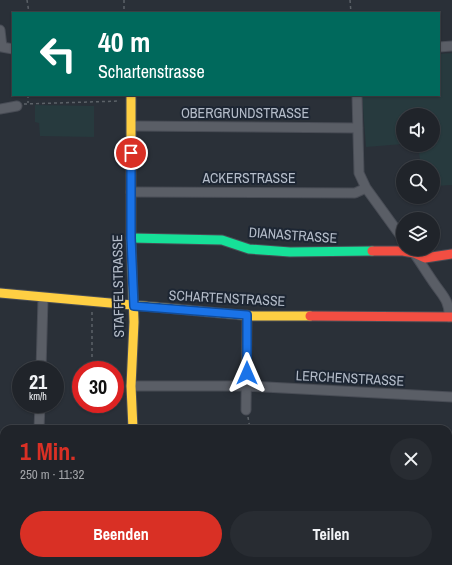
<!DOCTYPE html>
<html lang="de">
<head>
<meta charset="utf-8">
<style>
	:root { --surface:#20242a; --page:#282c32; --text:#f1f3f6; --muted:#a2a4a8; --line:#3d4147; --accent:#d93025 }
	body { margin:0; font-family:"Archivo Narrow",sans-serif; background:var(--page); color:var(--text); height:100vh; display:flex; flex-direction:column; font-size:15px; white-space:nowrap }
	* { box-sizing:border-box; margin:0 }
	p { font-size:13px; color:var(--muted) }
	.icon { flex:none; width:22px; height:22px; fill:none; stroke:currentColor; stroke-width:2; stroke-linecap:round; stroke-linejoin:round }
	.map { position:relative; flex:1; overflow:hidden }
	.panel { position:absolute; left:0px; top:425px; width:452px; height:140px; display:flex; flex-direction:column; background:var(--surface); border-radius:12px 12px 0 0; box-shadow:0 1px 3px #0004,0 0 0 1px var(--line) }
	.panel>* { flex:none }
	.top-card { position:absolute; left:12px; top:12px; width:428px; height:84px; border-radius:0px; box-shadow:0 1px 3px #0004,0 0 0 1px var(--line); background:#00695c; color:#fff; overflow:hidden }
	.fabs { position:absolute; left:396px; top:108px; display:grid; gap:8px }
	.fabs a { display:grid; place-items:center; width:44px; height:44px; border-radius:50%; background:var(--surface); box-shadow:0 1px 3px #0004,0 0 0 1px var(--line); font-size:20px }
	.speed { position:absolute; left:12px; top:361px; display:flex; gap:8px; font-size:20px; font-weight:700; text-align:center }
	.speed>* { display:grid; place-content:center; width:52px; height:52px; border-radius:50%; background:var(--surface); box-shadow:0 1px 3px #0004,0 0 0 1px var(--line); line-height:1 }
	.speed small { font-size:10px; font-weight:400 }
	.speed .limit { border:6px solid #d22; background:#fff; color:#111 }
	.pin { position:absolute; display:grid; place-items:center; width:34px; height:34px; color:#fff; margin:-17px; border:2px solid #fff; border-radius:50%; box-shadow:0 1px 4px #0007 }
	.me { position:absolute; width:44px; margin:-22px; rotate:0deg; stroke-linejoin:round; filter:drop-shadow(0 0 3px #0008) }
	.turn { display:flex; align-items:center; gap:14px; height:84px; padding:0 20px; font-size:18px }
	.turn .icon { width:52px; height:52px; stroke-width:2.5 }
	.turn b { display:block; font-size:28px; line-height:34px }
	.round { display:grid; place-items:center; flex:none; width:42px; height:42px; border-radius:21px; background:var(--page) }
	.headline { display:flex; align-items:center; justify-content:space-between; height:68px; padding:0 20px }
	h1 { font-size:24px; font-weight:800; line-height:30px; color:var(--accent) }
	.button { display:flex; gap:8px; margin-top:auto; padding:8px 20px }
	.button a { flex:1; height:46px; border-radius:24px; background:var(--accent); color:#fff; font-size:16px; font-weight:800; line-height:46px; text-align:center }
	.button a+a { background:var(--page); color:var(--text) }
	.map>svg:first-child { display:block }
</style>
</head>
<body>
<div class="map">
<svg width="452" height="565" viewBox="0 0 452 565">
	<rect width="100%" height="100%" fill="#2a3038"/>
	<path fill="#273a3e" d="M 452,53 L 452,185 L 433,186 L 433,167 L 421,167 L 418,145 L 433,145 L 433,115 L 403,115 L 403,144 L 366,147 L 362,95 L 439,95 L 439,54 Z
		M 35,105 L 94,106 L 94,137 L 40,136 L 39,123 L 35,122 Z"/>
	<g fill="none" stroke-linecap="round" stroke-linejoin="round">
		<path stroke="#19273c" stroke-width="2.5" d="M 0,443 L 4,442
			M 448,446 L 452,446"/>
		<defs>
			<path id="street" d="M 0,30 L 2,47 L 13,49
				M 439,47 L 452,46
				M 357,95 L 359,173 L 366,188 L 403,239
				M 0,109 L 17,106
				M 132,126 L 358,128
				M 131,192 L 355,193 L 366,188
				M 414,253 C 421,263 427,273 434,283 C 442,295 450,301 449,317
				M 41,370 L 43,298
				M 131,386 L 247,386 L 452,397
				M 246,410 L 247,315
				M 39,429 L 40,404
				M 448,487 L 452,487
				M 133,561 L 133,565
				M 199,561 L 199,565
				M 256,565 L 256,561
				M 316,565 L 316,561"/>
			<path id="fast" d="M 131,238 L 222,240 L 249,249 L 290,252 L 372,251"/>
			<path id="slow" d="M 131,95 L 131,238 L 134,322 L 131,386 L 133,429
				M 0,293 L 253,316 L 310,316"/>
			<path id="jam" d="M 372,251 L 403,251 L 414,253 L 425,258 L 452,254
				M 310,316 L 452,317"/>
		</defs>
		<use href="#street" stroke="#484c55" stroke-width="11"/>
		<use href="#fast" stroke="#484c55" stroke-width="11"/>
		<use href="#slow" stroke="#484c55" stroke-width="11"/>
		<use href="#jam" stroke="#484c55" stroke-width="11"/>
		<path stroke="#5c6268" stroke-width="1.5" stroke-dasharray="3 3" stroke-linecap="butt" d="M 27,0 L 29,13
			M 124,0 L 124,13
			M 350,0 L 351,13
			M 28,95 L 28,103
			M 24,104 L 120,101
			M 92,312 L 92,358
			M 248,417 L 250,429
			M 147,429 L 198,426 L 258,429
			M 0,439 L 4,439
			M 448,440 L 452,440
			M 0,522 L 4,522
			M 347,561 L 347,565
			M 432,561 L 434,565"/>
		<use href="#street" stroke="#5a5e66" stroke-width="9"/>
		<use href="#fast" stroke="#16e098" stroke-width="9"/>
		<use href="#slow" stroke="#ffcf43" stroke-width="9"/>
		<use href="#jam" stroke="#f24e42" stroke-width="9"/>
	</g>
	<g fill="none" stroke-linecap="round" stroke-linejoin="round">
		<defs>
			<path id="route" d="M 131,153 L 131,238 L 134,306 L 247,315 L 247,373"/>
		</defs>
		<use href="#route" stroke="#114b97" stroke-width="10"/>
		<use href="#route" stroke="#1a73e8" stroke-width="7"/>
	</g>
	<g text-anchor="middle" stroke-width="4" stroke-linejoin="round" paint-order="stroke">
		<g font-size="14" fill="#b4bcc9" stroke="#1d2633">
			<text x="245" y="118">OBERGRUNDSTRASSE</text>
			<text x="249" y="183">ACKERSTRASSE</text>
			<text transform="translate(293 235) rotate(4)" y="5">DIANASTRASSE</text>
			<text transform="translate(118 286) rotate(-91)" y="5">STAFFELSTRASSE</text>
			<text transform="translate(227 298) rotate(3)" y="5">SCHARTENSTRASSE</text>
			<text transform="translate(350 378) rotate(3)" y="5">LERCHENSTRASSE</text>
		</g>
	</g>
</svg>
<div class="fabs">
<a><svg class="icon" aria-label="sound" viewBox="0 0 24 24"><path d="M4 9h4l5-4v14l-5-4H4zM17 9q2 3 0 6"/></svg></a>
<a><svg class="icon" aria-label="search" viewBox="0 0 24 24"><circle cx="10" cy="10" r="6"/><path d="M15 15l6 6"/></svg></a>
<a><svg class="icon" aria-label="layers" viewBox="0 0 24 24"><path d="M12 4l9 5-9 5-9-5zM3 14l9 5 9-5"/></svg></a>
</div>
<div class="speed"><div>21<small>km/h</small></div><div class="limit">30</div></div>
<div class="pin" style="left:131px;top:153px;background:#d93025"><svg class="icon" aria-label="arrive" viewBox="0 0 24 24"><path d="M6 21V4h12l-3 4 3 4H6"/></svg></div>
<svg class="me" style="left:247px;top:373px" viewBox="-20 -20 40 40"><path d="M0-17L14 15 0 8-14 15z" fill="#1a73e8" stroke="#fff" stroke-width="4"/></svg>
<div class="top-card">
<div class="turn"><svg class="icon" aria-label="left" viewBox="0 0 24 24"><path d="M17 20v-9H6M10 6l-5 5 5 5"/></svg><div><b>40 m</b>Schartenstrasse</div></div>
</div>
<section class="panel">
<div class="headline"><div><h1>1 Min.</h1><p>250 m · 11:32</p></div><a class="round"><svg class="icon" aria-label="close" viewBox="0 0 24 24"><path d="M6 6l12 12M18 6L6 18"/></svg></a></div>
<div class="button"><a>Beenden</a><a>Teilen</a></div>
</section>
</div>
</body>
</html>
